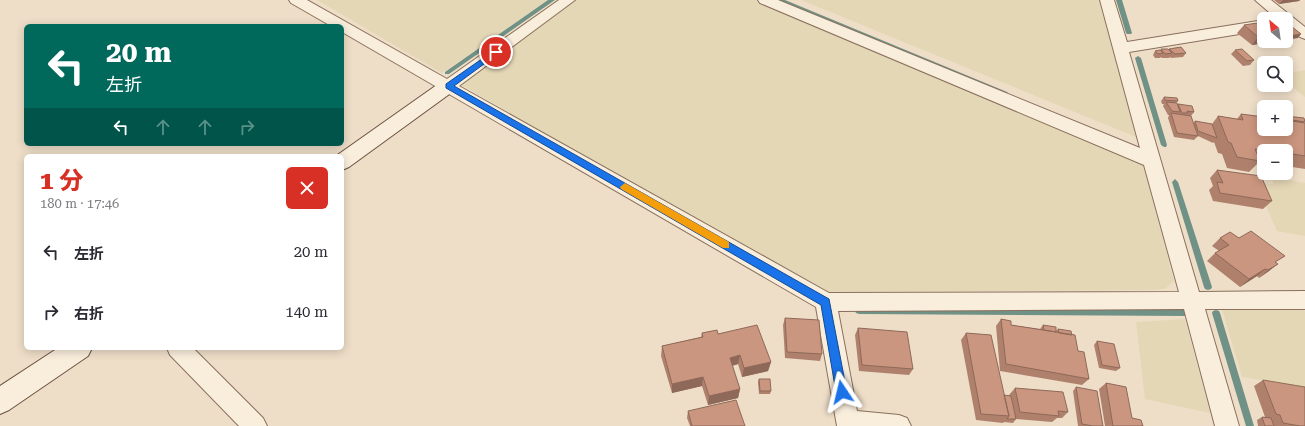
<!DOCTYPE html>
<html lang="ja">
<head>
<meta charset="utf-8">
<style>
	:root { --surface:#fff; --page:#f7f7f7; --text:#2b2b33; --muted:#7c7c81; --accent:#d93025 }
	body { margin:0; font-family:"Roboto Serif","Noto Sans JP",serif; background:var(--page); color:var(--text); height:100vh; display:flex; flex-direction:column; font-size:15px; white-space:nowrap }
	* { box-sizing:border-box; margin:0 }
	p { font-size:13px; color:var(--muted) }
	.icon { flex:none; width:22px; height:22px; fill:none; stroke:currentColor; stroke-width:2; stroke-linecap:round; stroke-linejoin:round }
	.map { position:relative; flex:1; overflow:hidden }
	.details { position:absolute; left:24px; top:154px; width:320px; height:196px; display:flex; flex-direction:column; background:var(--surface); border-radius:6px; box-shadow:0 2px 10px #0003 }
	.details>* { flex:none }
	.top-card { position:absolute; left:24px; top:24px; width:320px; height:122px; border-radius:6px; box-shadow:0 2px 10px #0003; background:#00695c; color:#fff; overflow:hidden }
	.needle { width:26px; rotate:331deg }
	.buttons { position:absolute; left:1257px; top:12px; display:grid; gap:8px }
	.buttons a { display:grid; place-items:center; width:36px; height:36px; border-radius:6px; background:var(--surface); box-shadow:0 2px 10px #0003; font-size:20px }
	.pin { position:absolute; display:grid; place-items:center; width:34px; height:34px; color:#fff; margin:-17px; border:2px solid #fff; border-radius:50%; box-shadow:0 1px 4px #0007 }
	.me { position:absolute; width:44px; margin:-22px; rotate:350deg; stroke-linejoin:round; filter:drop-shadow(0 0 3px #0008) }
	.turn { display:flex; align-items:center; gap:14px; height:84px; padding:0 16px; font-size:18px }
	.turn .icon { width:52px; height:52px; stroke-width:2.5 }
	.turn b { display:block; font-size:28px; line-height:34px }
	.lanes { display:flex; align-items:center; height:38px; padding:0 16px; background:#0003; justify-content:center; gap:20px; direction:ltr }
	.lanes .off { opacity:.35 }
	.round { display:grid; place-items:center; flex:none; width:42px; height:42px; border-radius:6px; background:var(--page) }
	.headline { display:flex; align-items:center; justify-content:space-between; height:68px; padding:0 16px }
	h1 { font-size:24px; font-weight:800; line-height:30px; color:var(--accent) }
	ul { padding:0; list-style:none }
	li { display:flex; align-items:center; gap:12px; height:60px; padding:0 16px }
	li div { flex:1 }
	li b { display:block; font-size:15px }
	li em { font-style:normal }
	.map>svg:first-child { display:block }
</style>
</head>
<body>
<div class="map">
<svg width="1305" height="426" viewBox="0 0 1305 426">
	<rect width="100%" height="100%" fill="#eedec8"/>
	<path fill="#e4d7b6" d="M 317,0 L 548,0 L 442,73 Z
		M 572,0 L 759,0 L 1142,160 L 1174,281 L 1165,289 L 1149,290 L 823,292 L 811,287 L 458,83 Z
		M 801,0 L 1101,0 L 1136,137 Z
		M 1305,70 L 1305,97 L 1286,82 L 1286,73 Z
		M 1272,177 L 1305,183 L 1305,236 L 1277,231 L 1255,182 L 1273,184 Z
		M 1221,306 L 1299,307 L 1305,311 L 1305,387 L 1242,377 Z
		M 1185,319 L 1210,413 L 1145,399 L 1136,322 Z"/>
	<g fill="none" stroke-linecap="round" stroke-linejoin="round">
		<path fill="#709185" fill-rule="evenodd" d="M 548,0 L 555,0 L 449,74 L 445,74 L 445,72 Z
			M 777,0 L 785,0 L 1007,92 L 1008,93 L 1007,94 L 1003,94 Z
			M 1116,0 L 1122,0 L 1132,33 L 1131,34 L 1127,34 L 1126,33 Z
			M 1138,56 L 1141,58 L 1167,145 L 1166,147 L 1164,147 L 1161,145 L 1135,58 Z
			M 1175,179 L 1178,182 L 1212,287 L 1211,289 L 1208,290 L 1205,289 L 1204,287 L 1172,182 Z
			M 859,308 L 1187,310 L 1190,311 L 1191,313 L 1190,315 L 1187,316 L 859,314 L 856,313 L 855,311 L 856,309 Z
			M 1216,310 L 1219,311 L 1220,313 L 1254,426 L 1246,426 L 1212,313 L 1213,311 Z"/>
		<defs>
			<path id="street" d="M 289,0 L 307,0 L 447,79 L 559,0 L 575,0 L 459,86 L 829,293 L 1179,292 L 1144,165 L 760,3 L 758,0 L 778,0 L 1140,148 L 1100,0 L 1114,0 L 1127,42 L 1264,20 L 1264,30 L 1129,52 L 1199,292 L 1305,291 L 1305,309 L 1205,309 L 1239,426 L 1215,426 L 1184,309 L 838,311 L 857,411 L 899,415 L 907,418 L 911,426 L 837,426 L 816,307 L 342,32 L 342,26 L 331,26 L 291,3 Z
				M 1255,0 L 1271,0 L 1305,27 L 1305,39 L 1300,37 L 1286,26 L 1286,19 L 1277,19 Z
				M 167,348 L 193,348 L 263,418 L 267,426 L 239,426 L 170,355 Z"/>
			<path id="secondary" d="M 448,80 L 455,82 L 457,86 L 455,90 L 349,167 L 342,170 L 342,156 L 336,156 L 441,82 Z
				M 58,348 L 92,348 L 88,356 L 9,410 L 0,414 L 0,386 Z"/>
		</defs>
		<use href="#street" stroke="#8a705d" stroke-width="2"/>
		<use href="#secondary" stroke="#6c5140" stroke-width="2"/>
		<use href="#street" fill="#f9eddc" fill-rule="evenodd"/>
		<use href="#secondary" fill="#f9eddc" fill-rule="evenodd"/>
	</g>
	<path fill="#af816d" d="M 1274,0 L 1300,0 L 1299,1 L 1279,4 Z
		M 1244,25 L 1264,41 L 1284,41 L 1283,42 L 1267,45 L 1265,43 L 1252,45 L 1237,33 Z
		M 1161,49 L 1169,49 L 1186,53 L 1183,57 L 1171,58 L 1170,57 L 1169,58 L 1162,58 L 1161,57 L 1160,58 L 1155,58 L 1153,55 L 1155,51 L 1160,50 Z
		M 1235,50 L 1254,60 L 1250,65 L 1243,66 L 1231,54 Z
		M 1164,97 L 1178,101 L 1176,103 L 1177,104 L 1178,104 L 1194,112 L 1191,116 L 1186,116 L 1193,123 L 1195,121 L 1212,124 L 1218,116 L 1237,119 L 1241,114 L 1286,129 L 1286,116 L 1305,120 L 1304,123 L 1305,123 L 1305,169 L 1286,166 L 1286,151 L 1264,151 L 1264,163 L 1259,162 L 1249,172 L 1227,168 L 1222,154 L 1218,153 L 1214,142 L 1213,143 L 1198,136 L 1194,140 L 1174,137 L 1168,118 L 1169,115 L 1168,115 L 1163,106 L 1164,104 L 1162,104 L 1161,101 Z
		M 1217,170 L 1272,201 L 1263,209 L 1213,201 L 1209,190 L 1213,186 L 1210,178 Z
		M 1220,238 L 1239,238 L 1276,263 L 1269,271 L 1259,278 L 1257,276 L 1240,287 L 1207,261 L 1215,253 L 1219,251 L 1212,246 Z
		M 785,318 L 822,354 L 820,361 L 785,358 L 783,325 Z
		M 1001,319 L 1011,325 L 1040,329 L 1043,325 L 1056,331 L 1058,329 L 1072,335 L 1089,379 L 1082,385 L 1000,371 L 996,326 Z
		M 858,328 L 913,369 L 909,375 L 859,371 L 855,335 Z
		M 702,333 L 718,334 L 771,362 L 768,371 L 742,377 L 738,364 L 732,366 L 740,389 L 738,398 L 708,405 L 702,386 L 672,393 L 661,356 L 662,346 L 701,337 Z
		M 966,333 L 1004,395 L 1009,396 L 1009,395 L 1015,388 L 1068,412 L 1062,418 L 1057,418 L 1052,422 L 1016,419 L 1013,423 L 1004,422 L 1003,423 L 976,420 L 961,340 Z
		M 1097,341 L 1120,368 L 1116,371 L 1099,368 L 1094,345 Z
		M 759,379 L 771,391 L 770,394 L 759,394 L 758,382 Z
		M 1263,380 L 1305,426 L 1258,426 L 1257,420 L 1262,417 L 1265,417 L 1254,386 Z
		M 1106,383 L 1132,418 L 1143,426 L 1105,426 L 1099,389 Z
		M 1076,387 L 1103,426 L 1078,426 L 1073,391 Z
		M 688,411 L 745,426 L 690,426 L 687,418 Z"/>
	<path fill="#8e6959" d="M 1283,0 L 1300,0 L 1299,1 L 1279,4 Z
		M 1292,32 L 1286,39 L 1286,35 L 1288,33 Z
		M 1301,34 L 1298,38 L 1286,40 L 1289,36 Z
		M 1264,36 L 1264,41 L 1267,41 L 1265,43 L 1252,45 L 1258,37 Z
		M 1270,41 L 1284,41 L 1283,42 L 1267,45 Z
		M 1278,264 L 1269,271 L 1259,278 L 1268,270 Z
		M 1265,269 L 1257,276 L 1240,287 L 1249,279 Z
		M 740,355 L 738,364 L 728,367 L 730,358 Z
		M 771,362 L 768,371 L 742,377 L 744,368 Z
		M 703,377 L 702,386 L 672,393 L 672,384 Z
		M 740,389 L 738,398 L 708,405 L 709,396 Z"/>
	<path fill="#cb967f" stroke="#8e6959" d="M 1264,22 L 1264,36 L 1258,37 L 1244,25 Z
		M 1286,22 L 1301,34 L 1289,36 L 1292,32 L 1286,28 Z
		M 1286,28 L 1292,32 L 1288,33 L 1290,34 L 1286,35 Z
		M 1181,47 L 1186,53 L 1175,54 L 1169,49 Z
		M 1161,49 L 1168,49 L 1172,53 L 1165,54 Z
		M 1242,49 L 1254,60 L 1247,61 L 1235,50 Z
		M 1160,50 L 1163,53 L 1158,54 L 1155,51 Z
		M 1164,97 L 1177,98 L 1178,101 L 1165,100 Z
		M 1166,102 L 1177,103 L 1180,112 L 1172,111 Z
		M 1178,104 L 1192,106 L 1194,112 L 1187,111 L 1188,113 L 1182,113 Z
		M 1171,113 L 1191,116 L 1198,136 L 1177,133 Z
		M 1241,114 L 1264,117 L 1264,129 L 1286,129 L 1286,120 L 1305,123 L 1305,156 L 1286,153 L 1286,151 L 1270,151 L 1255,149 L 1260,161 L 1237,157 L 1231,143 L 1228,142 L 1218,116 L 1243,120 Z
		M 1286,116 L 1304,118 L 1305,122 L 1286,119 Z
		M 1195,121 L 1212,124 L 1217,138 L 1198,131 Z
		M 1217,170 L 1261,176 L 1272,201 L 1220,193 L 1217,182 L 1223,183 Z
		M 1251,231 L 1285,256 L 1275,262 L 1278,264 L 1268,270 L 1265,269 L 1249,279 L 1215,253 L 1229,245 L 1220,238 L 1230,232 L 1239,238 Z
		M 785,318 L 819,320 L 822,354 L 787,352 Z
		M 1001,319 L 1011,321 L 1011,325 L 1075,335 L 1078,351 L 1084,352 L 1089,379 L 1006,364 Z
		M 757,325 L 771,362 L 744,368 L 740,355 L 730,358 L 740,389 L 709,396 L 703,377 L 672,384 L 662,346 L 703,337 L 702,333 L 717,330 L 718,334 Z
		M 1043,325 L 1056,327 L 1056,332 L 1044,330 Z
		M 858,328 L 907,332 L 913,369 L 862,365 Z
		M 1058,329 L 1071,331 L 1072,335 L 1059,333 Z
		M 966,333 L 991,335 L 1009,416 L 981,414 Z
		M 1097,341 L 1114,344 L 1120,368 L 1102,365 Z
		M 759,379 L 770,379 L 771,391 L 760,391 Z
		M 1263,380 L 1305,387 L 1305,426 L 1300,426 L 1283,423 L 1280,415 L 1276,414 Z
		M 1106,383 L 1126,387 L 1132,418 L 1141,420 L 1143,426 L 1113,426 Z
		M 1076,387 L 1097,391 L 1103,426 L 1093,426 L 1082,424 Z
		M 1015,388 L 1063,392 L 1068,412 L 1058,411 L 1059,416 L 1020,412 Z
		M 1004,395 L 1011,396 L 1016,419 L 1007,419 L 1009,416 Z
		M 736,400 L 745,426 L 692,426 L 688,411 Z
		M 1262,417 L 1271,418 L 1274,426 L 1265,426 Z"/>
	<path fill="#1a73e8" stroke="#114b97" d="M 496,49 L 499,50 L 499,53 L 454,86 L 829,299 L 847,392 L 845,396 L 842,397 L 838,396 L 836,392 L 821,305 L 446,88 L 446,84 Z"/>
	<path fill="#f59e0b" d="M 625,183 L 729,242 L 729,248 L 723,248 L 621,189 L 620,187 Z"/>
</svg>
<div class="buttons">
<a><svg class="needle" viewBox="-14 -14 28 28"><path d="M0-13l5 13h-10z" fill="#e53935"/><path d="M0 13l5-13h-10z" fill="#7c7c81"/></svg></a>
<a><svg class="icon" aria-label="search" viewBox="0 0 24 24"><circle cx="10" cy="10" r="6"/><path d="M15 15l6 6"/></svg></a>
<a>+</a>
<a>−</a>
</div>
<div class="pin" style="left:496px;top:52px;background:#d93025"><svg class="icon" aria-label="arrive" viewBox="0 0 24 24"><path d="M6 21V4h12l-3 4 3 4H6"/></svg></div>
<svg class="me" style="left:842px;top:392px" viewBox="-20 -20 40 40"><path d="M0-17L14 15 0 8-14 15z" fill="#1a73e8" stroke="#fff" stroke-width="4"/></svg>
<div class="top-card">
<div class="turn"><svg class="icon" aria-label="left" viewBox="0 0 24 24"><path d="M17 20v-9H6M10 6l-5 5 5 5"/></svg><div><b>20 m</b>左折</div></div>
<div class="lanes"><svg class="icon" aria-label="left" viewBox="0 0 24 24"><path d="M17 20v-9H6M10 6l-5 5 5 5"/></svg><svg class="icon off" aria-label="ahead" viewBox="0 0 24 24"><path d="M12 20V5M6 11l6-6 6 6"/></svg><svg class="icon off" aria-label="ahead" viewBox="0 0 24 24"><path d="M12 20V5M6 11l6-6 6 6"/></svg><svg class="icon off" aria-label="right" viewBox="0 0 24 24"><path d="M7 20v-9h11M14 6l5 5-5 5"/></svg></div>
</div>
<section class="details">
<div class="headline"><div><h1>1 分</h1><p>180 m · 17:46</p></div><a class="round" style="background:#d93025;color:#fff"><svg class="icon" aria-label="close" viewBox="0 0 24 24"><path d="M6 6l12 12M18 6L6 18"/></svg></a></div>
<ul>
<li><svg class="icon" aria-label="left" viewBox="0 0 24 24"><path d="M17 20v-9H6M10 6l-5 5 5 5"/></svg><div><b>左折</b></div><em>20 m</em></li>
<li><svg class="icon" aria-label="right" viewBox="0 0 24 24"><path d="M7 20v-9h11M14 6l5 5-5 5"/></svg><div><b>右折</b></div><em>140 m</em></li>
</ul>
</section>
</div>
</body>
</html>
